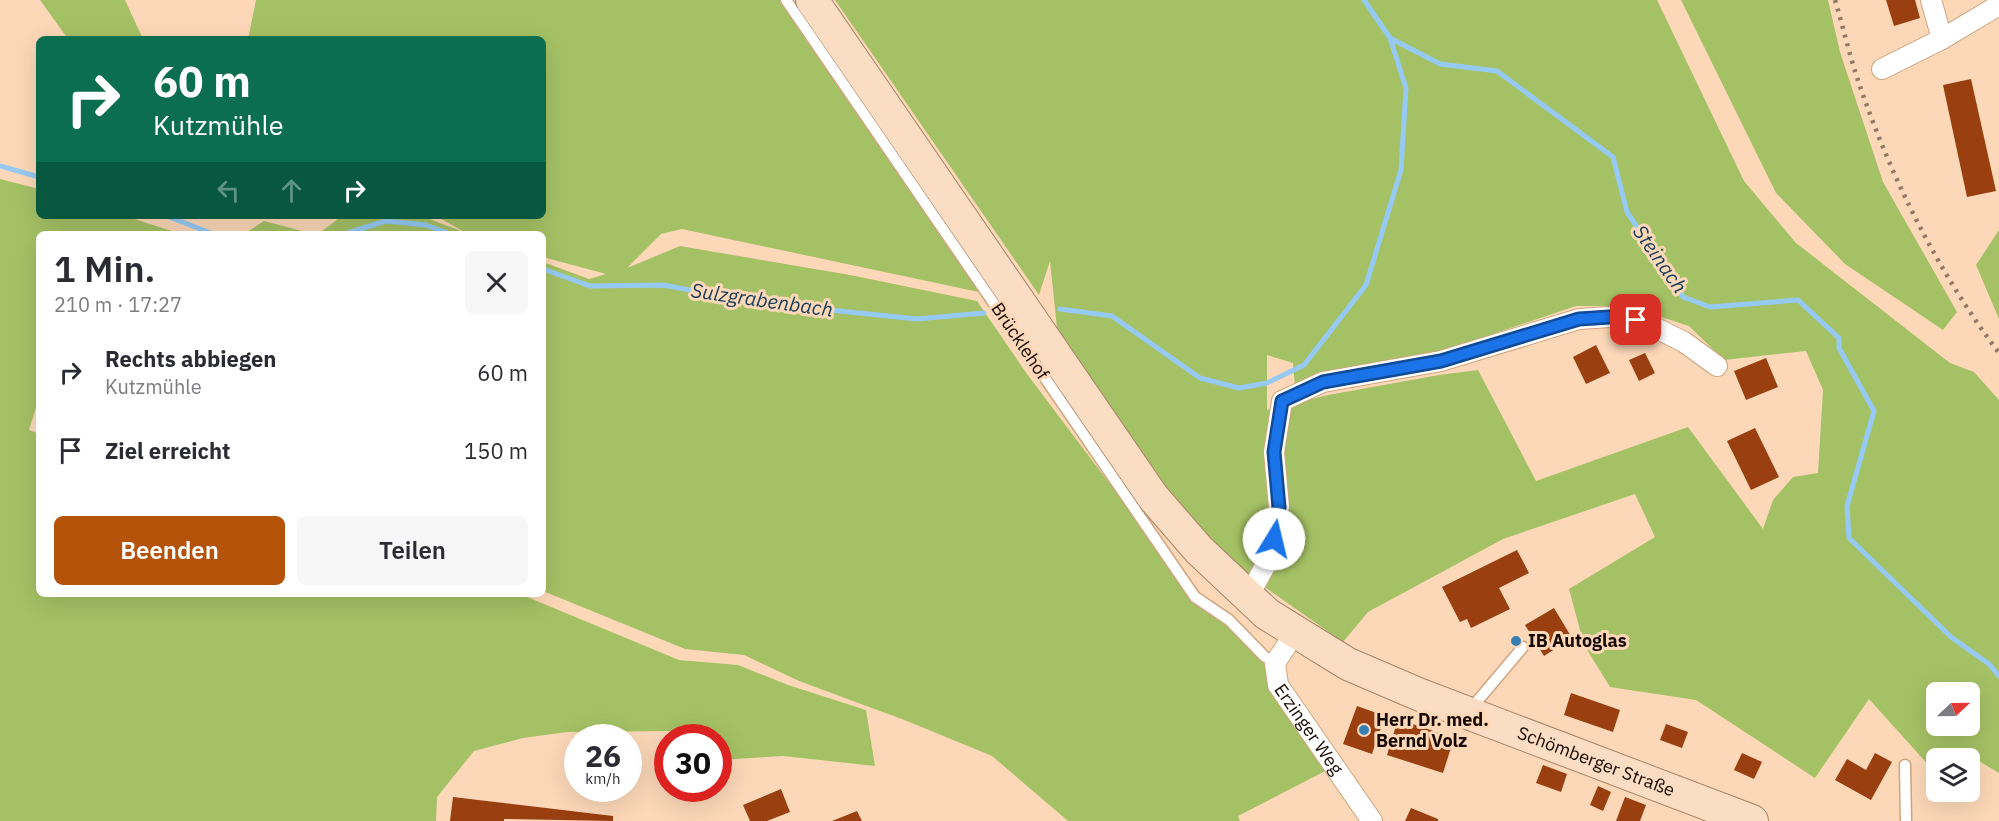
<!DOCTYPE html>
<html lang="de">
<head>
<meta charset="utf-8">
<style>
	:root { --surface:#fff; --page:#f7f7f7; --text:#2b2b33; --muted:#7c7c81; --accent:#b45309 }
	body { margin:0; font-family:"IBM Plex Sans",sans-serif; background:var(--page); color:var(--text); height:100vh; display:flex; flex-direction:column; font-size:22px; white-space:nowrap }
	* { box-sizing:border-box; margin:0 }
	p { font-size:20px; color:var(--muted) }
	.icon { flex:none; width:33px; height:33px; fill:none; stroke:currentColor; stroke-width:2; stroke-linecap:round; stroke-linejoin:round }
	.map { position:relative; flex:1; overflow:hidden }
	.side { position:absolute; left:36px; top:231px; width:510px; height:366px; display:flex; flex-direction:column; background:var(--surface); border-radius:9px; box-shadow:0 6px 24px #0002 }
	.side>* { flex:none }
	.banner { position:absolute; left:36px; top:36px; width:510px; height:183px; border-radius:9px; box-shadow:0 6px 24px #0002; background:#0b6e4f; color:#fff; overflow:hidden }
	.needle { width:39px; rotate:68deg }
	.tools { position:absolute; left:1926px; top:682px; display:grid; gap:12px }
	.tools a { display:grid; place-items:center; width:54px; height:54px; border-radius:9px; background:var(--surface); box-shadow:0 6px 24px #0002; font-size:30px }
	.speed { position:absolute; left:564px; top:724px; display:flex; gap:12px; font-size:30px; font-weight:700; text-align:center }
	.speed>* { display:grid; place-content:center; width:78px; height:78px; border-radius:50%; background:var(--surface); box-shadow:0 6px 24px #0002; line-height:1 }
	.speed small { font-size:15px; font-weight:400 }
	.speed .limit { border:9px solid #d22; background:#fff; color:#111 }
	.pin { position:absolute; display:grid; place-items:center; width:51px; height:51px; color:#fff; margin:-26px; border-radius:12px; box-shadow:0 3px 9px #0006 }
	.me { position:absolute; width:66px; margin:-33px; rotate:9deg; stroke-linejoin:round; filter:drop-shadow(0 0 4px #0008) }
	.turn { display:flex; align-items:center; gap:21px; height:126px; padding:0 18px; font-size:27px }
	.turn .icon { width:78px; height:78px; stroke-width:2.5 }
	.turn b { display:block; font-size:42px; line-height:51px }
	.lanes { display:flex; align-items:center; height:57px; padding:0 18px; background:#0003; justify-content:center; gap:30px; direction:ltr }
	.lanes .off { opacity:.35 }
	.round { display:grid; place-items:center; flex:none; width:63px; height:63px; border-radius:9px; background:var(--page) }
	.overview { display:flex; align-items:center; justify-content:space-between; height:102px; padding:0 18px }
	h1 { font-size:36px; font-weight:600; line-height:45px }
	.cta { display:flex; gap:12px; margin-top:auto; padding:12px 18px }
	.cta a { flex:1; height:69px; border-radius:9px; background:var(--accent); color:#fff; font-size:24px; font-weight:600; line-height:69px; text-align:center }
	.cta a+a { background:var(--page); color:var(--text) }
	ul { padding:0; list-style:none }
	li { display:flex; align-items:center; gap:18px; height:78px; padding:0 18px }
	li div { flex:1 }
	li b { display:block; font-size:22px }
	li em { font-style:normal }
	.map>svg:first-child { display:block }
</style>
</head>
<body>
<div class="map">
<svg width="1999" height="821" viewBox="0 0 1999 821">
	<rect width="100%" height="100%" fill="#fcd8b8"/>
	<path fill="#a5c165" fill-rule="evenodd" d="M 40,0 L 125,0 L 143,39 L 68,39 Z
		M 256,0 L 786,0 L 988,294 L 682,229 L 661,234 L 627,268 L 680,246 L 850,275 L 977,301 L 1027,374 L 1195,597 L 1275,663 L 1335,766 L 1238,816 L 1240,821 L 1068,821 L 992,756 L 907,721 L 799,681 L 744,655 L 685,649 L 543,591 L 543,262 L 589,279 L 606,274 L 543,257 L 543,234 L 318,234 L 342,216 L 422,216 L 466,233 L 436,216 L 543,216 L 543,39 L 248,39 Z
		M 835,0 L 1657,0 L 1744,181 L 1796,243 L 1950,363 L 1974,372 L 1999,400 L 1999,773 L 1964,752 L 1951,759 L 1936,759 L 1936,767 L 1932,769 L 1869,699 L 1815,778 L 1696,700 L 1610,687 L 1584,645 L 1569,589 L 1655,537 L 1635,494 L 1503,539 L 1368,612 L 1343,642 L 1246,574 L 1173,501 L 1057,328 L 1050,261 L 1039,295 ZM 1576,306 L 1627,306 L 1689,326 L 1724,360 L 1806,351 L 1823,390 L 1818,473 L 1793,477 L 1773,500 L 1763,529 L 1688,427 L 1536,481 L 1478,370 L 1439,375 L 1328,395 L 1267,410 L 1267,355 L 1293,363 L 1295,387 L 1319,373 L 1439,352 ZM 1936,693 L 1970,693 L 1970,726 L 1936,726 Z
		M 1681,0 L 1828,0 L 1840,52 L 1883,182 L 1957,312 L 1943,330 L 1845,264 L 1776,193 Z
		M 0,179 L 39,189 L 39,216 L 125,216 L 181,234 L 39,234 L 39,398 L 29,430 L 39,434 L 39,594 L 520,594 L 679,660 L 738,665 L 788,685 L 866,710 L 875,766 L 783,756 L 719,760 L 718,738 L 676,738 L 674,731 L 567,732 L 523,738 L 474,751 L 437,797 L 436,821 L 0,821 Z
		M 264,221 L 310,233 L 316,234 L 244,234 Z
		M 1999,230 L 1999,319 L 1976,265 Z"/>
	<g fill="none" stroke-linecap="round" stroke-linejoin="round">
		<path stroke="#96caf4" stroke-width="5" d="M 1364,0 L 1390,38 L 1440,64 L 1497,71 L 1613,157 L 1627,212 L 1683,297 L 1710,307 L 1798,300 L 1839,338 L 1839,348 L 1874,411 L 1847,506 L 1849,538 L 1951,637 L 1989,664 L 1999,676
			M 0,166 L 39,177
			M 167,216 L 213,234
			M 344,234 L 386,221 L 426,225 L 450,234
			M 543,269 L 590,286 L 663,285 L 761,303 L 917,319 L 984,313
			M 1060,309 L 1112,316 L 1200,378 L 1239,388 L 1267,383 L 1304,365 L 1366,285 L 1401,170 L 1406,88 L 1390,38"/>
	</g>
	<path fill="#9a3f0f" d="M 1886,0 L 1915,0 L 1920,18 L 1894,26 Z
		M 1971,79 L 1996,191 L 1967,197 L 1943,85 Z
		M 1596,345 L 1610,373 L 1586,384 L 1573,357 Z
		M 1645,353 L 1655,373 L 1639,381 L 1629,360 Z
		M 1766,358 L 1778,387 L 1746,400 L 1734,371 Z
		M 1755,428 L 1779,477 L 1751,490 L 1727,441 Z
		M 1517,550 L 1529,573 L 1499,588 L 1510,609 L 1471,628 L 1467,619 L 1460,622 L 1442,587 Z
		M 1554,608 L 1572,638 L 1544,656 L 1525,625 Z
		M 1571,693 L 1620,710 L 1613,732 L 1564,715 Z
		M 1357,706 L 1385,716 L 1372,754 L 1343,744 Z
		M 1398,719 L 1454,738 L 1443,773 L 1387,755 Z
		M 1666,724 L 1688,732 L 1682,748 L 1660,740 Z
		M 661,753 L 668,754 L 668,770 L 659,768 Z
		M 1742,753 L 1762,762 L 1754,779 L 1734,770 Z
		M 1875,753 L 1892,762 L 1871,800 L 1835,780 L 1847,759 L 1866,770 Z
		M 1543,765 L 1567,774 L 1561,792 L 1536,783 Z
		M 1598,786 L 1611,792 L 1603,811 L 1590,805 Z
		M 781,789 L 790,812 L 767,821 L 750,821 L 743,805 Z
		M 453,797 L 613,816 L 613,821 L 504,819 L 504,821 L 450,821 Z
		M 1625,797 L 1646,805 L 1640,821 L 1616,821 Z
		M 1411,808 L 1438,819 L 1438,821 L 1405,821 Z
		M 857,811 L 862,821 L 832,821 Z"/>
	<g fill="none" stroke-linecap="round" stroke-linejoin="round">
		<defs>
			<path id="service" d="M 786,0 L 1195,597 L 1229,620 L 1264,656 L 1275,663
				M 1469,711 L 1523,647
				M 1905,765 L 1906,821"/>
			<g id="minor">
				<path d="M 1931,0 L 1942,39 L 1999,5"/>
				<path d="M 1882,69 L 1942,39"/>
				<path d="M 1248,597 L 1271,555 L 1279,507 L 1274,452 L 1282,401 L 1323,382 L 1441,361 L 1579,319 L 1625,316 L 1648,324 L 1684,342 L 1717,366"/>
				<path id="s1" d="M 1295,633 L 1275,663 L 1278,685 L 1372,821"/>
			</g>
			<g id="primary">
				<path id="s2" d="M 812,0 L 1153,497 L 1199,550 L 1267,614 L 1348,664 L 1418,694 L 1752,821"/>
			</g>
		</defs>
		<use href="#service" stroke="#cfa57e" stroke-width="13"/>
		<use href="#minor" stroke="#cfa57e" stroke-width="22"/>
		<use href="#primary" stroke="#a88465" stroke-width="34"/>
		<use href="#service" stroke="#fff" stroke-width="10"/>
		<use href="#minor" stroke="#fff" stroke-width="20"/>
		<use href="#primary" stroke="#faddc3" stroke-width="32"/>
		<path stroke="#937964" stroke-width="4.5" stroke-dasharray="3 6" stroke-linecap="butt" d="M 1835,0 C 1844,30 1851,62 1862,92 C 1894,184 1940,275 1999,353"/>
	</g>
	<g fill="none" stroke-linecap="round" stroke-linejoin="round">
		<defs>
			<path id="route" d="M 1274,539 L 1279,507 L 1274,452 L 1282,401 L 1323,382 L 1441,361 L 1579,319 L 1625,316 L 1636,320"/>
		</defs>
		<use href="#route" stroke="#114b97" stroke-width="15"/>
		<use href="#route" stroke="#1a73e8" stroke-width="10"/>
	</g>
	<g fill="#377fb3" stroke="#fcd8b8" stroke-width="2">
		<circle cx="1516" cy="641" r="6"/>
		<circle cx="1364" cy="730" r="6"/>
	</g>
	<g text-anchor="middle" stroke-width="6" stroke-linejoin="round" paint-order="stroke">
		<g font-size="18" fill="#160800" stroke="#fcd8b8">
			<text transform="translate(1020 341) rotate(56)" y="6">Brücklehof</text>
			<text dy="6" stroke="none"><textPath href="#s1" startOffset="112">Erzinger Weg</textPath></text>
			<text dy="6" stroke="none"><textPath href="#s2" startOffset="1128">Schömberger Straße</textPath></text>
		</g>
		<g font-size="18" font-weight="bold" fill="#160800" stroke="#fcd8b8" text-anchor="start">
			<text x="1528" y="647">IB Autoglas</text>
			<text x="1376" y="726">Herr Dr. med.<tspan x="1376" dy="21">Bernd Volz</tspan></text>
		</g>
		<g font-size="20" font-style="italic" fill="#153c58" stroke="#fcd8b8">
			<text transform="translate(1660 259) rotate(55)" y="7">Steinach</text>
			<text transform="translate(762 300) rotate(8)" y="7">Sulzgrabenbach</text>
		</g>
	</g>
</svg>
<div class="tools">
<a><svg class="needle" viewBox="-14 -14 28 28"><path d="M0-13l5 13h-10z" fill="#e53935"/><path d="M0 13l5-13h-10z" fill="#7c7c81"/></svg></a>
<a><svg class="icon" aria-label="layers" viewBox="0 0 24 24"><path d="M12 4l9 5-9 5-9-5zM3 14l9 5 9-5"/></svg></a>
</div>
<div class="speed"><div>26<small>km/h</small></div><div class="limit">30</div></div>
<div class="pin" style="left:1636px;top:320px;background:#d93025"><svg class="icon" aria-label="arrive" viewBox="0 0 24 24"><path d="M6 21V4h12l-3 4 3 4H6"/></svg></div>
<svg class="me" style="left:1274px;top:539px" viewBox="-20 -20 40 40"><circle r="19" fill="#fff"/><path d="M0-13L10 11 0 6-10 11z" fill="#1a73e8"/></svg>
<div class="banner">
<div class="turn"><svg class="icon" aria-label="right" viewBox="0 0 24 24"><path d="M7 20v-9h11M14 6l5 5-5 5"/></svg><div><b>60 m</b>Kutzmühle</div></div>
<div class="lanes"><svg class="icon off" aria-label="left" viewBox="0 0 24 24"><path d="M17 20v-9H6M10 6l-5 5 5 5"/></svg><svg class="icon off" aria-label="ahead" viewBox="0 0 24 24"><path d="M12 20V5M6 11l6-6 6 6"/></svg><svg class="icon" aria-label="right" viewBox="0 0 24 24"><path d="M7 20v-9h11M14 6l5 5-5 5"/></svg></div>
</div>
<section class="side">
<div class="overview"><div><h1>1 Min.</h1><p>210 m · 17:27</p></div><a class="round"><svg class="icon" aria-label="close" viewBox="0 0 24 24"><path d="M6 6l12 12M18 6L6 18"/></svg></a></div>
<ul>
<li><svg class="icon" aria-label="right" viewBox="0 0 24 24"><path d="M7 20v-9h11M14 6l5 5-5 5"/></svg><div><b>Rechts abbiegen</b><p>Kutzmühle</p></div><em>60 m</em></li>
<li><svg class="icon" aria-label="arrive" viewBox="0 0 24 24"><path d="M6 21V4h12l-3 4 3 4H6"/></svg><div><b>Ziel erreicht</b></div><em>150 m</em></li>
</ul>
<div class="cta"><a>Beenden</a><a>Teilen</a></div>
</section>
</div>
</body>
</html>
